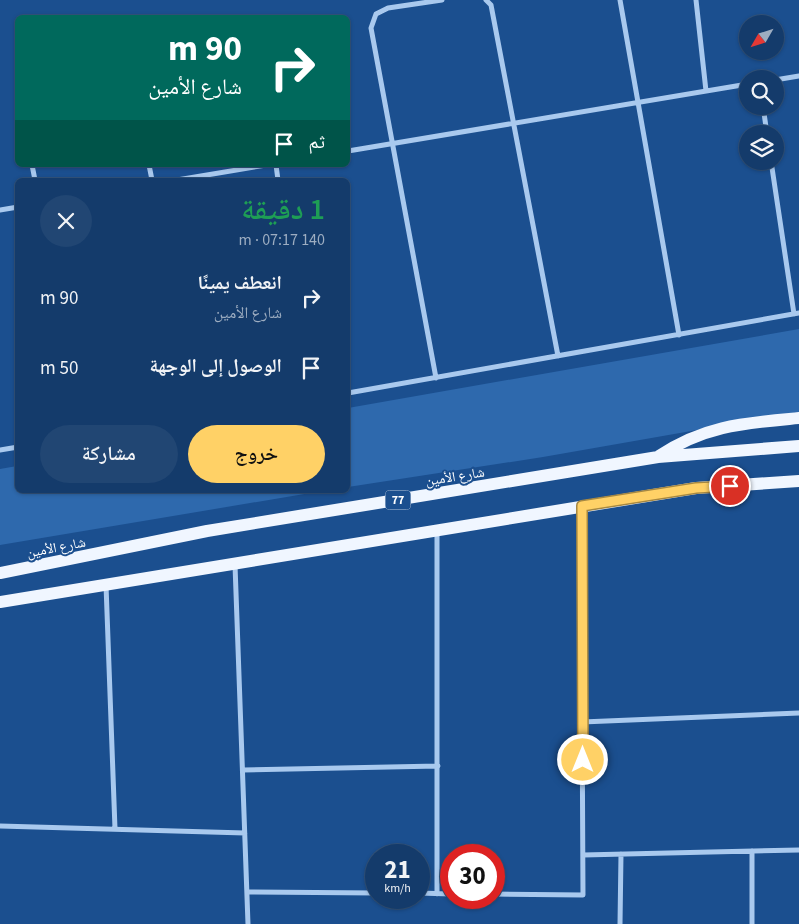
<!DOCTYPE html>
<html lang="ar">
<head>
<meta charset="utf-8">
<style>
	:root { --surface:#143b6b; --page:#214673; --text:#f1f3f6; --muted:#9dadc1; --line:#33557e; --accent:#ffd166 }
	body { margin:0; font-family:"Source Sans 3","Noto Naskh Arabic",sans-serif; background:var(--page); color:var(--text); direction:rtl; height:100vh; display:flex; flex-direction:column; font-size:19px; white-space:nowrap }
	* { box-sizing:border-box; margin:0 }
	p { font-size:16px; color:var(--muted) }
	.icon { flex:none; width:28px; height:28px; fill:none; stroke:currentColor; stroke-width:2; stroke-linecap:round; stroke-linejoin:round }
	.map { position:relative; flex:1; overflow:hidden; direction:ltr }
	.side { position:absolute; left:15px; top:178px; width:335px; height:315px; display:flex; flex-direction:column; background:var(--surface); border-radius:8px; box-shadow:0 1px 4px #0004,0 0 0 1px var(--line); direction:rtl }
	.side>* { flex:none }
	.hud { position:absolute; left:15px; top:15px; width:335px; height:152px; border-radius:8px; box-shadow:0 1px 4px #0004,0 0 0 1px var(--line); direction:rtl; background:#00695c; color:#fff; overflow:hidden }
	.needle { width:32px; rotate:231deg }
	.buttons { position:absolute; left:739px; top:15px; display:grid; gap:10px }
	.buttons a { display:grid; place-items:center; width:45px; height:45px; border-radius:50%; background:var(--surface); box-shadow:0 1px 4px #0004,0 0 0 1px var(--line); font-size:25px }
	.speed { position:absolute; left:365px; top:844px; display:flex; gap:10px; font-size:25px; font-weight:700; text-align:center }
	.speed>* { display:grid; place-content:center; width:65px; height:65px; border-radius:50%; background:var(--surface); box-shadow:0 1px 4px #0004,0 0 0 1px var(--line); line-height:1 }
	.speed small { font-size:12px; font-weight:400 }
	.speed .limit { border:8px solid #d22; background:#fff; color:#111 }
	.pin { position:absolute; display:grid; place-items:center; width:42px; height:42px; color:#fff; margin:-21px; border:2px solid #fff; border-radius:50%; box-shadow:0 1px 5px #0007 }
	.me { position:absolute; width:55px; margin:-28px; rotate:0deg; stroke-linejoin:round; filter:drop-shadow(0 0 4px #0008) }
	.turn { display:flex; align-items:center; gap:18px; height:105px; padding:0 25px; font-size:22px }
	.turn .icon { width:65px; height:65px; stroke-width:2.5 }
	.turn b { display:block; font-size:35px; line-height:42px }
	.then { display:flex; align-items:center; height:48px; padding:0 25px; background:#0003; gap:10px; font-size:19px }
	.round { display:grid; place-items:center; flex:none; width:52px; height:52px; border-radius:26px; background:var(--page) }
	.headline { display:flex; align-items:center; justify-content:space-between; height:85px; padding:0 25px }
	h1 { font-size:30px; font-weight:600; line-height:38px; color:#1e9e55 }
	.button { display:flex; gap:10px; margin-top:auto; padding:10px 25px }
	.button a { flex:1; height:58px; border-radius:30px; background:var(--accent); color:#111; font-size:20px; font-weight:600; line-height:58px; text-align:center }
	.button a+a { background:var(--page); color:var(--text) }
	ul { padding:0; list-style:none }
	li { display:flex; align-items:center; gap:15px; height:70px; padding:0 25px }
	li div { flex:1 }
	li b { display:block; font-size:19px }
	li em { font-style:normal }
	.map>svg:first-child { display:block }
</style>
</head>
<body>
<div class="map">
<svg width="799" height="924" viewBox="0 0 799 924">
	<rect width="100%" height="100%" fill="#1b4f8f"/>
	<path fill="#2e69ad" d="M 799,329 L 799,412 L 543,457 L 348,487 L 348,408 Z
		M 17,466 L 18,490 L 328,490 L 0,545 L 0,469 Z"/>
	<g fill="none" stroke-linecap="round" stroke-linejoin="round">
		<path stroke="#a9c9ee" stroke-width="5" d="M 486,0 L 491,5 L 558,356
			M 620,0 L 679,335
			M 696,0 L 706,91
			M 775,80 L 799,76
			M 17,83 L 18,88
			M 763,106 L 767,134
			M 348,151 L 748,84
			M 771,161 L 794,314
			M 32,165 L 35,180
			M 149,165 L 152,180
			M 276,165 L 278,180
			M 177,180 L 266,165
			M 0,210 L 18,207
			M 436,378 L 371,28 L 376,14 L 388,8 L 442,0
			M 348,393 L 799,313
			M 0,450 L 18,447
			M 437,532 L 437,894
			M 235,565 L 248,924
			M 106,585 L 115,829
			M 582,722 L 799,713
			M 243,770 L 438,766
			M 0,826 L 245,833
			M 583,855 L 799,850
			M 247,892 L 376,893
			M 419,893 L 451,894
			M 494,894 L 583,895 L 581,507
			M 620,924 L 621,854
			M 752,924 L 752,851"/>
		<path stroke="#f0f6ff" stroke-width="12" d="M 659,456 C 705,425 746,423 799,418
			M 0,573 L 207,531 L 658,457 L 799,446
			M 0,602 L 696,488 L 799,481"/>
	</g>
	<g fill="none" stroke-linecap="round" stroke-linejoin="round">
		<defs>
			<path id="route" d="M 583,760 L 582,506 L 696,488 L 730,486"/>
		</defs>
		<use href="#route" stroke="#a68842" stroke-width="12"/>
		<use href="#route" stroke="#ffd166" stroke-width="9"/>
	</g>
	<g text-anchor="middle" stroke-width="4" stroke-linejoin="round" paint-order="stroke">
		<rect fill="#1b4f8f" stroke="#bbcadd" stroke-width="1" x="385.5" y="490.5" width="25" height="19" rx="4"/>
		<g font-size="12" font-weight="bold" fill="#fff">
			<text x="398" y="504">77</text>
		</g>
		<g font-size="14" fill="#fff" stroke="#1b4f8f">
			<text transform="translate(455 476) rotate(-9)" y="5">شارع الأمين</text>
			<text transform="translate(56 547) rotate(-11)" y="5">شارع الأمين</text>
		</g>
	</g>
</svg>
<div class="buttons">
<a><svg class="needle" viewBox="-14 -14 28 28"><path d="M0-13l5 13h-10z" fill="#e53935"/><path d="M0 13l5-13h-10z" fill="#9dadc1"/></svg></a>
<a><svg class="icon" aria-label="search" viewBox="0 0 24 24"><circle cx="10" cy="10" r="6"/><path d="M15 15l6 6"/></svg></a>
<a><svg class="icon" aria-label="layers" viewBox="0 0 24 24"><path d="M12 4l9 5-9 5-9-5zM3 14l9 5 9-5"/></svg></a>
</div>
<div class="speed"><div>21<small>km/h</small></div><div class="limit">30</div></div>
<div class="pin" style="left:730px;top:486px;background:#d93025"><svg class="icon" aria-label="arrive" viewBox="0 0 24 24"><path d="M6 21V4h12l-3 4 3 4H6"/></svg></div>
<svg class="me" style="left:583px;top:760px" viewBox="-20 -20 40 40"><circle r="17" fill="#ffd166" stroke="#fff" stroke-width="3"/><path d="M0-11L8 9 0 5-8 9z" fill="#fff"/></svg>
<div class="hud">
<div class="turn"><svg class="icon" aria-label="right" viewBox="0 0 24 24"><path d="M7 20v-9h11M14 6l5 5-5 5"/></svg><div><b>90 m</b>شارع الأمين</div></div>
<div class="then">ثم<svg class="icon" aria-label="arrive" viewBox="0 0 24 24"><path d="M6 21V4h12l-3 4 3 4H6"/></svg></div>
</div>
<section class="side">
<div class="headline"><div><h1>1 دقيقة</h1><p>140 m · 07:17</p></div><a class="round"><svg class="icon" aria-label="close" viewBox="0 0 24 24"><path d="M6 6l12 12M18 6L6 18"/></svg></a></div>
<ul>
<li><svg class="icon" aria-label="right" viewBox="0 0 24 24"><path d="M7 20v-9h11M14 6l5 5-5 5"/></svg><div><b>انعطف يمينًا</b><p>شارع الأمين</p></div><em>90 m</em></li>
<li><svg class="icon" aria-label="arrive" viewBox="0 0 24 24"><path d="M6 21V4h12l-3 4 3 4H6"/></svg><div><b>الوصول إلى الوجهة</b></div><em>50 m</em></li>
</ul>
<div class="button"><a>خروج</a><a>مشاركة</a></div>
</section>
</div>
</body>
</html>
